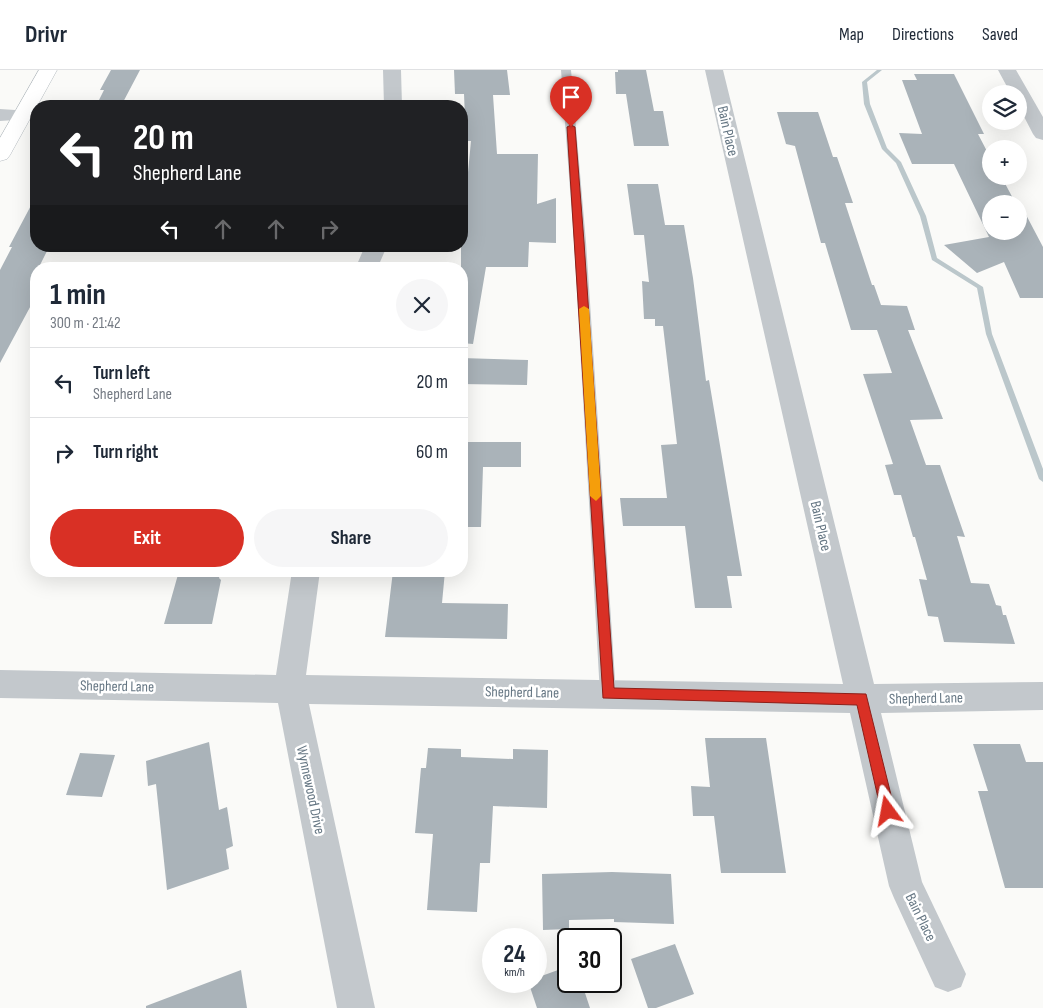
<!DOCTYPE html>
<html lang="en">
<head>
<meta charset="utf-8">
<style>
	:root { --surface:#fff; --page:#f6f6f7; --text:#1f2937; --muted:#747a83; --line:#e0e1e3; --accent:#d93025 }
	body { margin:0; font-family:"Sofia Sans Condensed",sans-serif; background:var(--page); color:var(--text); height:100vh; display:flex; flex-direction:column; font-size:19px; white-space:nowrap }
	* { box-sizing:border-box; margin:0 }
	p { font-size:16px; color:var(--muted) }
	.icon { flex:none; width:28px; height:28px; fill:none; stroke:currentColor; stroke-width:2; stroke-linecap:round; stroke-linejoin:round }
	.map { position:relative; flex:1; overflow:hidden }
	.panel { position:absolute; left:30px; top:192px; width:438px; height:315px; display:flex; flex-direction:column; background:var(--surface); border-radius:20px; box-shadow:0 5px 20px #0002 }
	.panel>* { flex:none }
	.guide { position:absolute; left:30px; top:30px; width:438px; height:152px; border-radius:20px; box-shadow:0 5px 20px #0002; background:#202124; color:#fff; overflow:hidden }
	.controls { position:absolute; left:982px; top:15px; display:grid; gap:10px }
	.controls a { display:grid; place-items:center; width:45px; height:45px; border-radius:50%; background:var(--surface); box-shadow:0 5px 20px #0002; font-size:25px }
	.speed { position:absolute; left:482px; top:858px; display:flex; gap:10px; font-size:25px; font-weight:700; text-align:center }
	.speed>* { display:grid; place-content:center; width:65px; height:65px; border-radius:50%; background:var(--surface); box-shadow:0 5px 20px #0002; line-height:1 }
	.speed small { font-size:12px; font-weight:400 }
	.speed .limit { border:2px solid #111; border-radius:8px; background:#fff; color:#111 }
	.pin { position:absolute; display:grid; place-items:center; width:42px; height:42px; color:#fff; margin:-51px -21px; border-radius:50% 50% 50% 0; rotate:-45deg; box-shadow:0 0 5px #0007 }
	.pin .icon { rotate:45deg }
	.me { position:absolute; width:55px; margin:-28px; rotate:347deg; stroke-linejoin:round; filter:drop-shadow(0 0 4px #0008) }
	.turn { display:flex; align-items:center; gap:18px; height:105px; padding:0 20px; font-size:22px }
	.turn .icon { width:65px; height:65px; stroke-width:2.5 }
	.turn b { display:block; font-size:35px; line-height:42px }
	.lanes { display:flex; align-items:center; height:48px; padding:0 20px; background:#0003; justify-content:center; gap:25px; direction:ltr }
	.lanes .off { opacity:.35 }
	.round { display:grid; place-items:center; flex:none; width:52px; height:52px; border-radius:26px; background:var(--page) }
	.overview { display:flex; align-items:center; justify-content:space-between; height:85px; padding:0 20px }
	h1 { font-size:30px; font-weight:700; line-height:38px }
	.primary-button { display:flex; gap:10px; margin-top:auto; padding:10px 20px }
	.primary-button a { flex:1; height:58px; border-radius:30px; background:var(--accent); color:#fff; font-size:20px; font-weight:700; line-height:58px; text-align:center }
	.primary-button a+a { background:var(--page); color:var(--text) }
	ul { padding:0; list-style:none }
	li { display:flex; align-items:center; gap:15px; height:70px; padding:0 20px; border-top:1px solid var(--line) }
	li div { flex:1 }
	li b { display:block; font-size:19px }
	li em { font-style:normal }
	header { display:flex; align-items:center; gap:30px; box-sizing:border-box; height:70px; padding:0 25px; background:var(--surface); border-bottom:1px solid var(--line) }
	header strong { font-size:24px }
	nav { display:flex; gap:28px; margin-inline-start:auto; font-size:18px }
	.map>svg:first-child { display:block }
</style>
</head>
<body>
<header>
<strong>Drivr</strong>
<nav><a>Map</a><a>Directions</a><a>Saved</a></nav>
</header>
<div class="map">
<svg width="1043" height="938" viewBox="0 0 1043 938">
	<rect width="100%" height="100%" fill="#fafaf8"/>
	<g fill="none" stroke-linecap="round" stroke-linejoin="round">
		<path fill="#bbc7cb" fill-rule="evenodd" d="M 877,0 L 882,0 L 867,12 L 870,34 L 887,78 L 901,92 L 926,146 L 937,188 L 983,217 L 992,264 L 1043,399 L 1043,412 L 1039,409 L 986,264 L 977,218 L 932,190 L 920,146 L 896,93 L 882,79 L 864,34 L 862,12 Z"/>
	</g>
	<path fill="#aab3b9" d="M 111,0 L 140,0 L 121,36 L 96,36 L 104,20 L 100,20 Z
		M 454,0 L 507,0 L 510,25 L 493,25 L 497,84 L 538,84 L 537,134 L 556,128 L 556,173 L 529,172 L 528,197 L 486,197 L 473,274 L 461,273 L 461,154 L 463,154 L 471,71 L 466,71 L 464,24 L 455,24 Z
		M 618,0 L 646,0 L 654,41 L 663,41 L 669,76 L 634,76 L 626,24 L 616,24 L 615,2 L 618,2 Z
		M 914,4 L 954,4 L 984,64 L 978,64 L 991,89 L 991,106 L 1001,106 L 1016,134 L 991,134 L 991,161 L 1019,161 L 1019,139 L 1024,141 L 1043,177 L 1043,228 L 1020,228 L 1004,192 L 977,203 L 944,175 L 989,167 L 954,94 L 912,94 L 899,63 L 922,64 L 902,10 L 917,10 Z
		M 777,42 L 818,42 L 833,87 L 837,87 L 853,133 L 845,133 L 872,215 L 874,215 L 881,235 L 907,236 L 915,260 L 908,260 L 943,349 L 910,350 L 926,395 L 940,395 L 965,467 L 957,466 L 971,513 L 989,514 L 996,535 L 1001,536 L 1003,545 L 1006,545 L 1015,574 L 944,572 L 938,547 L 928,546 L 919,509 L 927,510 L 915,467 L 913,467 L 901,425 L 894,425 L 885,395 L 893,394 L 863,304 L 892,303 L 877,260 L 851,260 L 825,173 L 821,173 L 795,76 L 786,74 Z
		M 627,114 L 658,114 L 665,155 L 684,155 L 693,208 L 706,311 L 709,310 L 742,506 L 727,506 L 732,538 L 695,538 L 685,456 L 623,456 L 620,428 L 667,428 L 661,375 L 677,374 L 663,256 L 655,256 L 655,249 L 644,249 L 642,211 L 649,212 L 644,165 L 634,165 Z
		M 36,126 L 36,176 L 47,176 L 45,181 L 47,181 L 40,195 L 51,195 L 49,199 L 36,199 L 36,226 L 0,293 L 0,200 L 12,177 L 9,177 Z
		M 461,288 L 528,290 L 527,315 L 461,314 Z
		M 461,372 L 521,372 L 521,397 L 483,397 L 481,457 L 461,457 Z
		M 179,501 L 221,501 L 219,508 L 221,510 L 212,554 L 164,554 Z
		M 393,501 L 445,501 L 442,533 L 508,534 L 507,569 L 385,567 Z
		M 705,668 L 766,668 L 786,803 L 721,803 L 714,746 L 693,746 L 691,716 L 710,717 Z
		M 209,672 L 219,740 L 227,737 L 233,776 L 226,779 L 229,799 L 167,820 L 156,714 L 148,716 L 146,691 Z
		M 973,674 L 1020,674 L 1026,692 L 1043,692 L 1043,818 L 1005,818 L 978,721 L 988,721 Z
		M 428,678 L 461,679 L 461,687 L 513,689 L 513,679 L 548,680 L 547,738 L 493,736 L 490,793 L 480,793 L 477,842 L 427,840 L 433,764 L 415,763 L 421,698 L 426,698 Z
		M 80,683 L 115,685 L 102,727 L 66,725 Z
		M 612,802 L 671,804 L 674,854 L 614,852 L 614,849 L 569,850 L 569,859 L 543,860 L 542,804 Z
		M 675,874 L 694,924 L 656,938 L 648,938 L 631,889 Z
		M 569,896 L 569,911 L 581,911 L 590,938 L 537,938 L 528,911 L 536,911 L 536,908 Z
		M 241,900 L 247,938 L 146,938 L 146,936 Z"/>
	<g fill="none" stroke-linecap="round" stroke-linejoin="round">
		<defs>
			<path id="secondary" d="M 39,0 L 57,0 L 10,85 L 7,89 L 0,91 L 0,68 Z"/>
		</defs>
		<use href="#secondary" stroke="#b3babf" stroke-width="1"/>
		<path fill="#c3c8cc" fill-rule="evenodd" d="M 561,0 L 571,0 L 586,172 L 616,624 L 614,630 L 608,632 L 602,630 L 600,624 L 574,172 Z"/>
		<path fill="#c3c8cc" fill-rule="evenodd" d="M 383,0 L 401,0 L 402,36 L 384,36 Z
			M 705,0 L 723,0 L 874,614 L 1043,612 L 1043,640 L 881,643 L 922,812 L 966,904 L 961,917 L 948,922 L 935,917 L 894,828 L 889,816 L 850,643 L 309,634 L 375,938 L 337,938 L 278,633 L 0,628 L 0,600 L 276,605 L 292,501 L 320,501 L 306,605 L 843,614 Z
			M 998,0 L 1016,0 L 1043,47 L 1043,70 L 1036,68 L 1033,64 L 1019,37 L 1019,24 L 1011,24 Z
			M 0,39 L 30,41 L 32,45 L 30,49 L 0,51 Z
			M 365,176 L 387,176 L 377,199 L 355,199 Z"/>
		<use href="#secondary" fill="#fff" fill-rule="evenodd"/>
	</g>
	<path fill="#d93025" stroke="#8d1f18" d="M 571,55 L 575,57 L 584,172 L 614,618 L 866,624 L 895,741 L 893,746 L 888,748 L 883,746 L 881,741 L 857,635 L 603,628 L 567,57 Z"/>
	<path fill="#f59e0b" d="M 584,236 L 589,239 L 601,426 L 596,431 L 590,426 L 579,239 Z"/>
	<g text-anchor="middle" stroke-width="5" stroke-linejoin="round" paint-order="stroke">
		<g font-size="15" fill="#657683" stroke="#fff">
			<text transform="translate(728 61) rotate(77)" y="5">Bain Place</text>
			<text transform="translate(821 456) rotate(77)" y="5">Bain Place</text>
			<text transform="translate(117 616) rotate(1)" y="5">Shepherd Lane</text>
			<text transform="translate(522 622) rotate(1)" y="5">Shepherd Lane</text>
			<text transform="translate(926 628) rotate(-1)" y="5">Shepherd Lane</text>
			<text transform="translate(311 720) rotate(78)" y="5">Wynnewood Drive</text>
			<text transform="translate(921 847) rotate(64)" y="5">Bain Place</text>
		</g>
	</g>
</svg>
<div class="controls">
<a><svg class="icon" aria-label="layers" viewBox="0 0 24 24"><path d="M12 4l9 5-9 5-9-5zM3 14l9 5 9-5"/></svg></a>
<a>+</a>
<a>−</a>
</div>
<div class="speed"><div>24<small>km/h</small></div><div class="limit">30</div></div>
<div class="pin" style="left:571px;top:57px;background:#d93025"><svg class="icon" aria-label="arrive" viewBox="0 0 24 24"><path d="M6 21V4h12l-3 4 3 4H6"/></svg></div>
<svg class="me" style="left:888px;top:741px" viewBox="-20 -20 40 40"><path d="M0-17L14 15 0 8-14 15z" fill="#d93025" stroke="#fff" stroke-width="4"/></svg>
<div class="guide">
<div class="turn"><svg class="icon" aria-label="left" viewBox="0 0 24 24"><path d="M17 20v-9H6M10 6l-5 5 5 5"/></svg><div><b>20 m</b>Shepherd Lane</div></div>
<div class="lanes"><svg class="icon" aria-label="left" viewBox="0 0 24 24"><path d="M17 20v-9H6M10 6l-5 5 5 5"/></svg><svg class="icon off" aria-label="ahead" viewBox="0 0 24 24"><path d="M12 20V5M6 11l6-6 6 6"/></svg><svg class="icon off" aria-label="ahead" viewBox="0 0 24 24"><path d="M12 20V5M6 11l6-6 6 6"/></svg><svg class="icon off" aria-label="right" viewBox="0 0 24 24"><path d="M7 20v-9h11M14 6l5 5-5 5"/></svg></div>
</div>
<section class="panel">
<div class="overview"><div><h1>1 min</h1><p>300 m · 21:42</p></div><a class="round"><svg class="icon" aria-label="close" viewBox="0 0 24 24"><path d="M6 6l12 12M18 6L6 18"/></svg></a></div>
<ul>
<li><svg class="icon" aria-label="left" viewBox="0 0 24 24"><path d="M17 20v-9H6M10 6l-5 5 5 5"/></svg><div><b>Turn left</b><p>Shepherd Lane</p></div><em>20 m</em></li>
<li><svg class="icon" aria-label="right" viewBox="0 0 24 24"><path d="M7 20v-9h11M14 6l5 5-5 5"/></svg><div><b>Turn right</b></div><em>60 m</em></li>
</ul>
<div class="primary-button"><a>Exit</a><a>Share</a></div>
</section>
</div>
</body>
</html>
